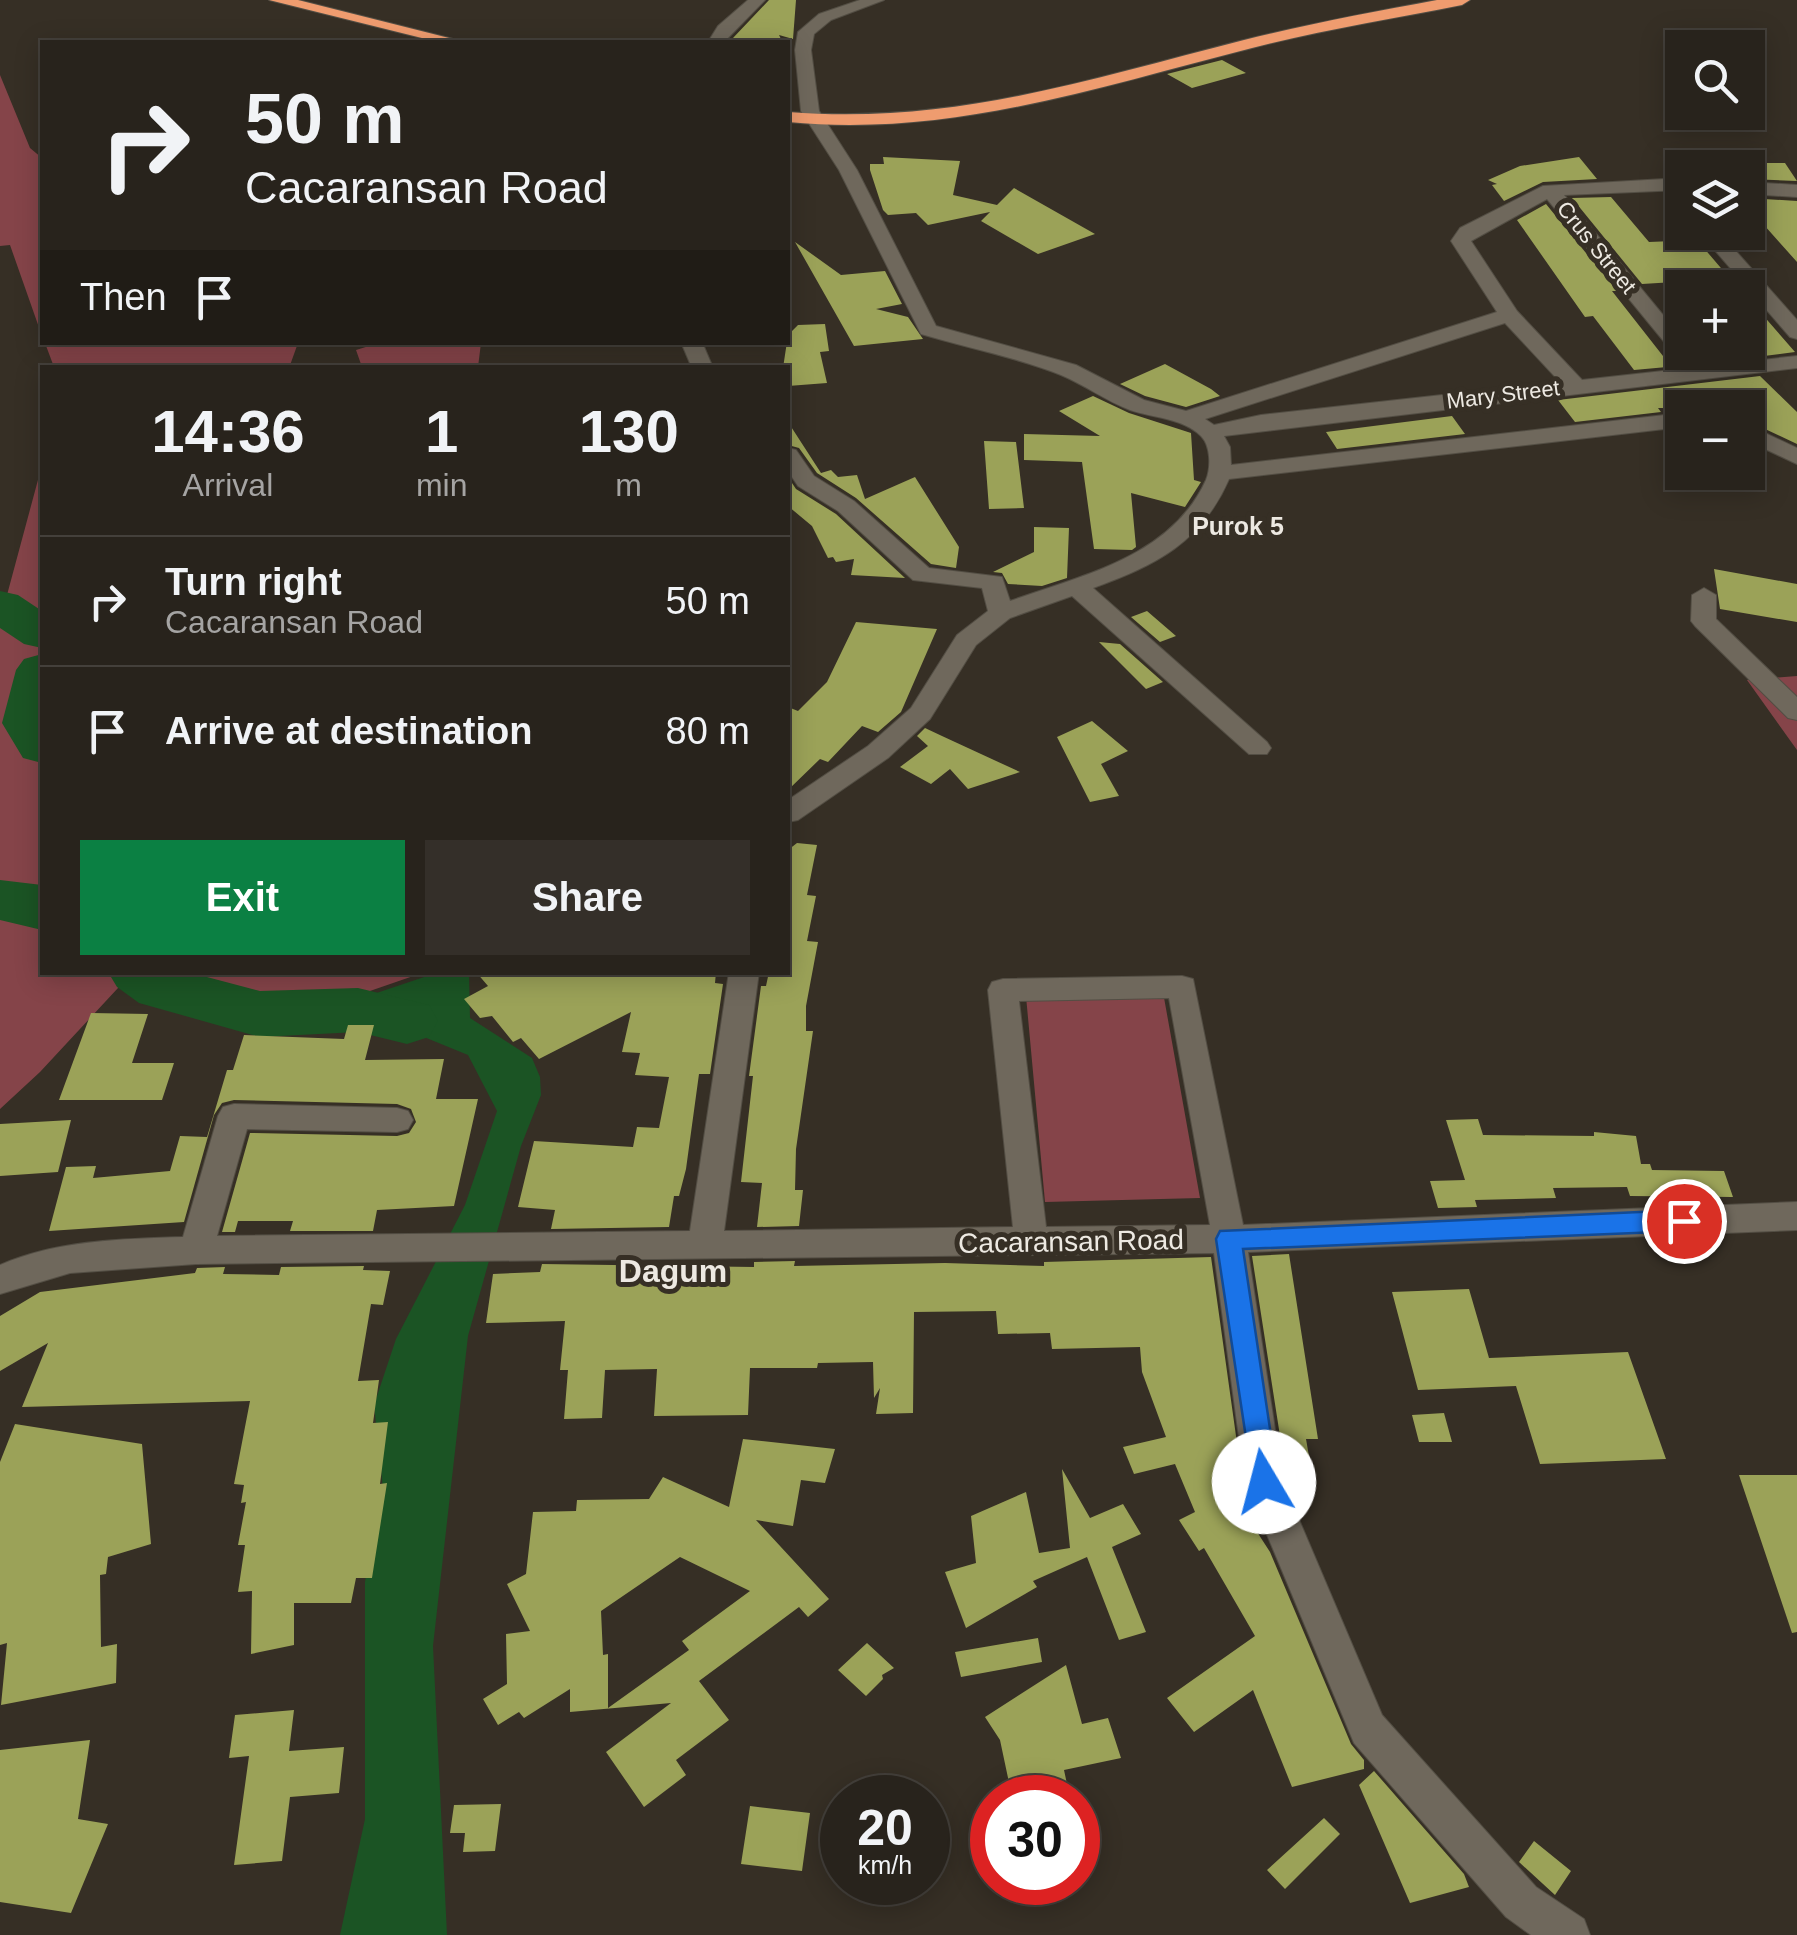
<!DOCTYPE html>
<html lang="en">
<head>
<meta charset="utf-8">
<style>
	:root { --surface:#28231c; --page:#342f29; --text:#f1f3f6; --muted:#a5a4a3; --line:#44403b; --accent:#0b8043 }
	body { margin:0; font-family:Arial,sans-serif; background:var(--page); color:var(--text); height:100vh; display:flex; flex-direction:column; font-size:38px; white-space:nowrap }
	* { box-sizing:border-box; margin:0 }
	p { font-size:32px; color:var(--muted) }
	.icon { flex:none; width:55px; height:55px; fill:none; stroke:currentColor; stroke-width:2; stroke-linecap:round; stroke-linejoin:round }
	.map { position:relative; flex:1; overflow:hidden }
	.sheet { position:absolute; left:40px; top:365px; width:750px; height:610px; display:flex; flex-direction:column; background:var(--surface); border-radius:0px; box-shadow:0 5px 25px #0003,0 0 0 2px var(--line) }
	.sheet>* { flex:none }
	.banner { position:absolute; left:40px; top:40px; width:750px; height:305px; border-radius:0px; box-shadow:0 5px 25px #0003,0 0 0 2px var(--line); background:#28231c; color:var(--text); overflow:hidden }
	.controls { position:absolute; left:1665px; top:30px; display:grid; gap:20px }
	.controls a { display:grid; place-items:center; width:100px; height:100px; border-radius:0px; background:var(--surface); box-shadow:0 5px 25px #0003,0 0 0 2px var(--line); font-size:50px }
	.speed { position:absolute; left:820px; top:1775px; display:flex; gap:20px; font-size:50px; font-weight:700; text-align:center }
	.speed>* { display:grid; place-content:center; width:130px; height:130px; border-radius:50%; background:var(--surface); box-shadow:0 5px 25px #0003,0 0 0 2px var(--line); line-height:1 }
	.speed small { font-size:25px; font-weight:400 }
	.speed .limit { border:15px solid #d22; background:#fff; color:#111 }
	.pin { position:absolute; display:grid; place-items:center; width:85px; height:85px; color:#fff; margin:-42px; border:5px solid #fff; border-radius:50%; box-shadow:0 2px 10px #0007 }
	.me { position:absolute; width:110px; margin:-55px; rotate:352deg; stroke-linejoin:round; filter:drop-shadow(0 0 8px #0008) }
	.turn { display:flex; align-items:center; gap:35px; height:210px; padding:0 40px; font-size:45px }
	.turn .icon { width:130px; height:130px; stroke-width:2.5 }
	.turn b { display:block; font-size:70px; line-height:85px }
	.then { display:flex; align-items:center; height:95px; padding:0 40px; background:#0003; gap:20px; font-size:38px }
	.eta { display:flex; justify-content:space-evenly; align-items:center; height:170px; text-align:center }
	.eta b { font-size:60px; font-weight:800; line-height:70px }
	.primary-button { display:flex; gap:20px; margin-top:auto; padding:20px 40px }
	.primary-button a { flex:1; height:115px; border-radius:0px; background:var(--accent); color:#fff; font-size:40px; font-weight:800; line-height:115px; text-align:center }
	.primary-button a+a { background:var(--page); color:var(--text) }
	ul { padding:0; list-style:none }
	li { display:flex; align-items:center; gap:30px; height:130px; padding:0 40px; border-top:2px solid var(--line) }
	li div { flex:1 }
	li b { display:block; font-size:38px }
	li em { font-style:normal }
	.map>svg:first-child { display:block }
</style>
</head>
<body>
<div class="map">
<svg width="1797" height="1935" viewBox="0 0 1797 1935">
	<rect width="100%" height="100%" fill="#362f25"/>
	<path fill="#854449" d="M 0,75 L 30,148 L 42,158 L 42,336 L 10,245 L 0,246 Z
		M 382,342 L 481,343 L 478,367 L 362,367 L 356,350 Z
		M 45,343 L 45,342 L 298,343 L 289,368 L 54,367 Z
		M 42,465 L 42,972 L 422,973 L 312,1011 L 131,974 L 40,1072 L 0,1109 L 0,621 Z
		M 1797,676 L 1797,750 L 1747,680 Z
		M 1163,992 L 1200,1198 L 1045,1202 L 1026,996 Z"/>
	<path fill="#1b5424" d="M 436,973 L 469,973 L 470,1018 L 532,1058 L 540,1077 L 541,1095 L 521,1146 L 468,1336 L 433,1646 L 447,1935 L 340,1935 L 365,1819 L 365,1582 L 383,1489 L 374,1405 L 396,1339 L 465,1205 L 497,1111 L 468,1055 L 397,1026 L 323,1011 Z"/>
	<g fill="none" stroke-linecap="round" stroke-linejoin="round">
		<path fill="#1b5424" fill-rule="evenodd" d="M 0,591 L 18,595 L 42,611 L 42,648 L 24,644 L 0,628 Z
			M 42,654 L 42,763 L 23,758 L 2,723 L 16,670 L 24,659 Z
			M 0,880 L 42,885 L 42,930 L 0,920 Z
			M 108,972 L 188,972 L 260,991 L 358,988 L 429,1005 L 438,1021 L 429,1037 L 407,1044 L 358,1032 L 260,1037 L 139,1003 L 117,987 Z"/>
	</g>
	<path fill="#9ba258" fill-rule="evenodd" d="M 769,0 L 796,0 L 793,39 L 779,35 L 782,41 L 733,38 Z
		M 1222,60 L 1246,73 L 1192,88 L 1167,74 Z
		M 883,157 L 960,161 L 953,195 L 997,205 L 1014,188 L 1095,234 L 1038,254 L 981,221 L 990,212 L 928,225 L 916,213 L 888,215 L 883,210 L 870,170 L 870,164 L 884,164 Z
		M 1579,157 L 1597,179 L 1543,182 L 1504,201 L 1492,185 L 1497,184 L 1488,180 L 1520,166 Z
		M 1748,163 L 1785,163 L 1797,181 L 1748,179 Z
		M 1611,197 L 1649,242 L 1697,240 L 1738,288 L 1697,288 L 1691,281 L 1642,284 L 1572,198 Z
		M 1748,198 L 1797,201 L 1797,262 L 1748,207 Z
		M 1546,204 L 1617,291 L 1612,291 L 1663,356 L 1670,356 L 1678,366 L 1634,370 L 1593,316 L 1585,317 L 1517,220 Z
		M 795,242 L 841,275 L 885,271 L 902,304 L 876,309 L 908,317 L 923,339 L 854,346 Z
		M 1748,298 L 1795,352 L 1764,356 L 1748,338 Z
		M 825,324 L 829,351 L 820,352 L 827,383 L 788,386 L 788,368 L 783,368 L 788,335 L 798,325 Z
		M 1165,364 L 1211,389 L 1220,396 L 1186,407 L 1145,396 L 1120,384 Z
		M 1760,376 L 1797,412 L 1797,444 L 1748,421 L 1748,408 L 1658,408 L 1661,412 L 1575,422 L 1558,400 Z
		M 1093,396 L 1129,413 L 1191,433 L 1194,480 L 1201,482 L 1185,507 L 1131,493 L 1136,547 L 1132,550 L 1094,549 L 1082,462 L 1024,460 L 1024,434 L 1100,436 L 1059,411 Z
		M 1452,416 L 1465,434 L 1337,449 L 1326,432 Z
		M 788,422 L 821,473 L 831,470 L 838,477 L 857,475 L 865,499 L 915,477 L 959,547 L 956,568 L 931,564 L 856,498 L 817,473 L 799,448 L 788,445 Z
		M 984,441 L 1016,442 L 1024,508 L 989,509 Z
		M 788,477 L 796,489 L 836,514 L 905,578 L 851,575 L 854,559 L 836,562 L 833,557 L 828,558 L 812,526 L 788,506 Z
		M 1034,527 L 1069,528 L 1067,578 L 1042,586 L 1008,584 L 1002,573 L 993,572 L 1034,552 Z
		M 1714,569 L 1797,584 L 1797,622 L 1720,609 Z
		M 1147,611 L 1176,636 L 1160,642 L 1131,617 Z
		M 856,622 L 937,629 L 901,712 L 878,732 L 862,726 L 828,762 L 820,759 L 788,790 L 788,707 L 798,711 L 827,682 Z
		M 1099,642 L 1120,644 L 1163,682 L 1146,689 Z
		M 1092,721 L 1128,751 L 1101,764 L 1119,796 L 1090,802 L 1057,737 Z
		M 925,728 L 942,736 L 1020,772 L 968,789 L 950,769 L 931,784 L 900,767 L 928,746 L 917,736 Z
		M 797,843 L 817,845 L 807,895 L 816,896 L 807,941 L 818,942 L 806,1006 L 806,1031 L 813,1031 L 796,1149 L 795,1190 L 803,1190 L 799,1226 L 757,1227 L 762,1183 L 741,1182 L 753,1076 L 749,1076 L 761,986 L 766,986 L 769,972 L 788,972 L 788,850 Z
		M 476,972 L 716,972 L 715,983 L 723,984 L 710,1074 L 699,1074 L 686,1169 L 679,1196 L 674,1196 L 669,1227 L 551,1229 L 555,1210 L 518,1207 L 534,1141 L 633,1147 L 637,1127 L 659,1128 L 669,1077 L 635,1075 L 640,1053 L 622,1052 L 631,1012 L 539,1059 L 521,1038 L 513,1042 L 492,1016 L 480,1018 L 464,999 L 488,986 Z
		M 91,1013 L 148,1014 L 132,1063 L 174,1063 L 162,1100 L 59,1100 Z
		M 348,1025 L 374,1025 L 365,1060 L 444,1059 L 436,1099 L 478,1099 L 454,1206 L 377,1210 L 373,1231 L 290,1231 L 293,1221 L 238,1221 L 235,1232 L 222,1232 L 250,1133 L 397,1136 L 409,1133 L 416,1122 L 411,1109 L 397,1104 L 234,1100 L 222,1103 L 214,1115 L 184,1222 L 49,1231 L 66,1167 L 96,1166 L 93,1178 L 170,1171 L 180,1136 L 207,1137 L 227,1070 L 233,1070 L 244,1035 L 344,1039 Z
		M 1478,1119 L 1483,1135 L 1594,1136 L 1594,1132 L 1636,1136 L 1641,1164 L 1650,1164 L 1652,1170 L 1724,1171 L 1733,1197 L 1630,1196 L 1627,1187 L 1553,1188 L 1556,1198 L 1475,1200 L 1477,1207 L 1438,1208 L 1430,1181 L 1465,1180 L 1446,1120 Z
		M 71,1120 L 58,1172 L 0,1176 L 0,1124 Z
		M 1289,1254 L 1318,1439 L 1306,1439 L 1314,1485 L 1289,1486 L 1287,1481 L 1252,1256 Z
		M 1211,1257 L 1243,1486 L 1228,1487 L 1270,1552 L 1351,1744 L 1364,1760 L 1364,1769 L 1292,1787 L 1253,1690 L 1194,1732 L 1167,1698 L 1255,1636 L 1204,1548 L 1199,1551 L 1179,1520 L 1195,1512 L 1175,1464 L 1134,1474 L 1123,1447 L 1166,1437 L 1142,1372 L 1140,1347 L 1052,1349 L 1050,1333 L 998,1334 L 996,1311 L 914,1312 L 913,1413 L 876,1414 L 880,1388 L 874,1398 L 873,1362 L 818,1363 L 817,1368 L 750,1368 L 748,1415 L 654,1416 L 657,1369 L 605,1370 L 602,1418 L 564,1419 L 568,1370 L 560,1370 L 565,1321 L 486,1323 L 493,1274 L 540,1272 L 542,1264 L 754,1267 L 754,1262 L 795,1261 L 794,1266 L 945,1263 L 1044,1266 L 1044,1262 Z
		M 364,1266 L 363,1270 L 390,1271 L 383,1305 L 371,1304 L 358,1381 L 379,1380 L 373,1423 L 388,1422 L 380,1484 L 387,1483 L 372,1578 L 356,1578 L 351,1603 L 294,1603 L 294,1645 L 251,1654 L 252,1591 L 238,1592 L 245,1545 L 238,1545 L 246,1502 L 241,1503 L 244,1485 L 234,1484 L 250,1401 L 22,1407 L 48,1343 L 0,1371 L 0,1316 L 40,1292 L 195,1273 L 197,1268 L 225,1267 L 223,1274 L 279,1275 L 281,1267 Z
		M 1469,1289 L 1489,1358 L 1628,1352 L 1666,1459 L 1540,1464 L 1516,1386 L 1418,1390 L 1392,1292 Z
		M 1444,1413 L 1452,1442 L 1419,1442 L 1412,1415 Z
		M 15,1424 L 142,1444 L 151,1544 L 108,1557 L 106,1574 L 100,1575 L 101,1647 L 117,1644 L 116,1683 L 1,1705 L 7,1643 L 0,1645 L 0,1462 Z
		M 743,1439 L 835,1449 L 825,1483 L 801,1480 L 793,1526 L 756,1520 L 829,1599 L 808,1617 L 799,1607 L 699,1681 L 729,1720 L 676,1760 L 686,1775 L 644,1807 L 606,1752 L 671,1703 L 570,1712 L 570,1689 L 524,1718 L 519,1712 L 498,1725 L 483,1699 L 507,1684 L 506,1634 L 530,1631 L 507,1584 L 526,1574 L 533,1512 L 576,1511 L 577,1500 L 649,1499 L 663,1477 L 729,1507 ZM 680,1557 L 750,1591 L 682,1641 L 689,1650 L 608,1708 L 608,1654 L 603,1655 L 601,1611 Z
		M 1062,1469 L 1090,1518 L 1123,1504 L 1141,1534 L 1112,1547 L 1146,1632 L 1119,1640 L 1087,1557 L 1033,1581 L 1037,1587 L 966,1628 L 945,1572 L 976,1563 L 971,1516 L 1026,1492 L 1039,1553 L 1070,1548 Z
		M 1739,1475 L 1797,1475 L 1797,1632 L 1792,1633 Z
		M 1038,1638 L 1042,1662 L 961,1677 L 955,1652 Z
		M 867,1643 L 894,1668 L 882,1675 L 883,1679 L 866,1696 L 838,1670 Z
		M 1066,1665 L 1082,1724 L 1108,1718 L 1121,1758 L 1064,1770 L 1067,1784 L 1011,1792 L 1000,1740 L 985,1717 Z
		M 294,1710 L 289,1751 L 344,1747 L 339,1793 L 290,1797 L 282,1861 L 234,1865 L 249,1756 L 229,1758 L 235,1715 Z
		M 90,1740 L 78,1819 L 108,1824 L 71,1913 L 0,1902 L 0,1750 Z
		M 1374,1771 L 1464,1874 L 1469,1887 L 1410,1903 L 1359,1785 Z
		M 501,1804 L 495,1851 L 463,1852 L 465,1833 L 450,1833 L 454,1805 Z
		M 750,1806 L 810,1813 L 802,1871 L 741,1864 Z
		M 1324,1818 L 1340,1834 L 1285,1889 L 1267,1870 Z
		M 1534,1841 L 1571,1871 L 1555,1895 L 1519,1862 Z"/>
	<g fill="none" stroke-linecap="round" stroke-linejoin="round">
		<defs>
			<path id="minor" d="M 748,0 L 765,0 L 724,42 L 708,42 L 718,26 Z
				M 860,0 L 884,0 L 831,20 L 814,34 L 811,50 L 819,111 L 857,170 L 936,326 L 1076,365 L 1144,400 L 1186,411 L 1497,312 L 1451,241 L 1460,228 L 1543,186 L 1682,178 L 1682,190 L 1564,195 L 1682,338 L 1682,352 L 1692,352 L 1689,355 L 1675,355 L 1547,199 L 1471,241 L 1517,311 L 1582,380 L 1797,356 L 1797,368 L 1224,436 L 1230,447 L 1231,465 L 1682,413 L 1682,427 L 1229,479 C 1201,543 1156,565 1093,588 L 1267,742 L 1271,748 L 1267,754 L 1249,754 L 1072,596 L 1010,618 L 976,645 L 930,719 L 888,758 L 798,820 L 788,822 L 788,800 L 868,746 L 911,708 L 957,635 L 988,611 L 982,588 L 913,580 L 838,511 L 798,486 L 788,471 L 788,448 L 796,450 L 814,476 L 854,501 L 929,568 L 1002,577 L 1010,601 C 1083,575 1171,557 1206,480 C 1211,468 1211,446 1201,436 C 1183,418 1153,418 1130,410 C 1106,401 1085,385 1061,375 C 1017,357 967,348 921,334 L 839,170 L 801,111 L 795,50 L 798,32 L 819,14 ZM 1505,323 L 1560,382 L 1261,415 L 1214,425 L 1205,419 Z
				M 1748,182 L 1797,185 L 1797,197 L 1748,194 Z
				M 1699,232 L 1719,232 L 1797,320 L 1797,339 L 1790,337 Z
				M 681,342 L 702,342 L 713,368 L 692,368 Z
				M 1748,425 L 1797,448 L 1797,464 L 1748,441 Z
				M 1704,588 L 1716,595 L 1716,619 L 1797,697 L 1797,720 L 1788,718 L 1695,626 L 1691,621 L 1692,595 Z
				M 729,972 L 759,972 L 724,1231 L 1013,1227 L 988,990 L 992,982 L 1003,979 L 1182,976 L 1193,979 L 1243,1225 L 1797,1202 L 1797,1230 L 1248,1252 L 1283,1482 L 1382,1715 L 1536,1887 L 1584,1919 L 1590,1935 L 1531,1935 L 1506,1917 L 1354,1743 L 1245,1482 L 1214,1253 L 196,1264 L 70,1273 L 0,1294 L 0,1265 C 58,1240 121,1239 183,1237 L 218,1116 L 223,1107 L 234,1104 L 397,1108 L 408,1111 L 413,1120 L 408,1129 L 397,1132 L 247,1129 L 217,1236 L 690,1231 ZM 1169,998 L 1210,1225 L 1046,1227 L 1019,1001 Z"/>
			<path id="highway" d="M 269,0 L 298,0 L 465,42 L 438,42 Z
				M 1437,0 L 1470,0 L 1462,5 C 1392,19 1321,30 1252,48 C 1098,87 949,138 788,122 L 788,112 C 953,125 1086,80 1244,40 C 1307,24 1373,12 1437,0 Z"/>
		</defs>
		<use href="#minor" stroke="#534e44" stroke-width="2"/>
		<use href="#highway" stroke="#534e44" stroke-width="2"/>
		<use href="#minor" fill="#6f685c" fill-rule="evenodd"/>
		<use href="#highway" fill="#ef9c6f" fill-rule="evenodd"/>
	</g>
	<path fill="#1a73e8" stroke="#114b97" stroke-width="2.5" d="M 1684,1210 L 1693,1213 L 1696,1221 L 1693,1228 L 1684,1231 L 1243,1249 L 1278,1482 L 1274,1491 L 1264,1495 L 1254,1491 L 1216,1239 L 1220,1231 Z"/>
	<g text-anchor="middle" stroke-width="10" stroke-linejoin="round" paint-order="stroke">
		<g font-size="22" fill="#ede9e2" stroke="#362f25">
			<text transform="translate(1597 247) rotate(51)" y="8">Crus Street</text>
			<text transform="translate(1503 394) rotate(-7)" y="8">Mary Street</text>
		</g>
		<g font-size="25" font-weight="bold" fill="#ede9e2" stroke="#362f25">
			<text x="1238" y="535">Purok 5</text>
		</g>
		<g font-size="28" fill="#ede9e2" stroke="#362f25">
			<text transform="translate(1071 1241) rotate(-1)" y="10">Cacaransan Road</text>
		</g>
		<g font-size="32" font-weight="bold" fill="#ede9e2" stroke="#362f25">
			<text x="673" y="1282">Dagum</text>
		</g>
	</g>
</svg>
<div class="controls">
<a><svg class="icon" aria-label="search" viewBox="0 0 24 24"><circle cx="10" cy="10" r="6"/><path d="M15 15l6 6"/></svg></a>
<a><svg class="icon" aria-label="layers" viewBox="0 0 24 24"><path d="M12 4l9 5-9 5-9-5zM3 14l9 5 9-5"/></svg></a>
<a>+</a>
<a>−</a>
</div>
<div class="speed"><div>20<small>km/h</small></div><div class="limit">30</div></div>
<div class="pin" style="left:1684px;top:1221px;background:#d93025"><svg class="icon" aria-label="arrive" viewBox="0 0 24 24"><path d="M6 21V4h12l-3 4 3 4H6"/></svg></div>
<svg class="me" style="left:1264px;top:1482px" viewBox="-20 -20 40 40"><circle r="19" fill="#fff"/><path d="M0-13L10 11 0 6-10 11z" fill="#1a73e8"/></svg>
<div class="banner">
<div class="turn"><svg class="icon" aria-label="right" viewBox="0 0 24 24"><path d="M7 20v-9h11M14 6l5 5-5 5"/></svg><div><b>50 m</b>Cacaransan Road</div></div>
<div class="then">Then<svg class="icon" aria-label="arrive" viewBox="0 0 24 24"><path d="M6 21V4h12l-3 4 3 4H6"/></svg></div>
</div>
<section class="sheet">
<div class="eta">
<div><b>14:36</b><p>Arrival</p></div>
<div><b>1</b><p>min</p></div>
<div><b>130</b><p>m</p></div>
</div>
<ul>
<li><svg class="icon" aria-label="right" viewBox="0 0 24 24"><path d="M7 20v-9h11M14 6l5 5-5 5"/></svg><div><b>Turn right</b><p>Cacaransan Road</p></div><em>50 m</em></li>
<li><svg class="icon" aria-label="arrive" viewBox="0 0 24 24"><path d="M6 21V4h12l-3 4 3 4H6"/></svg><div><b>Arrive at destination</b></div><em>80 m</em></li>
</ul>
<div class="primary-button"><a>Exit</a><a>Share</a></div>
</section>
</div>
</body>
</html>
